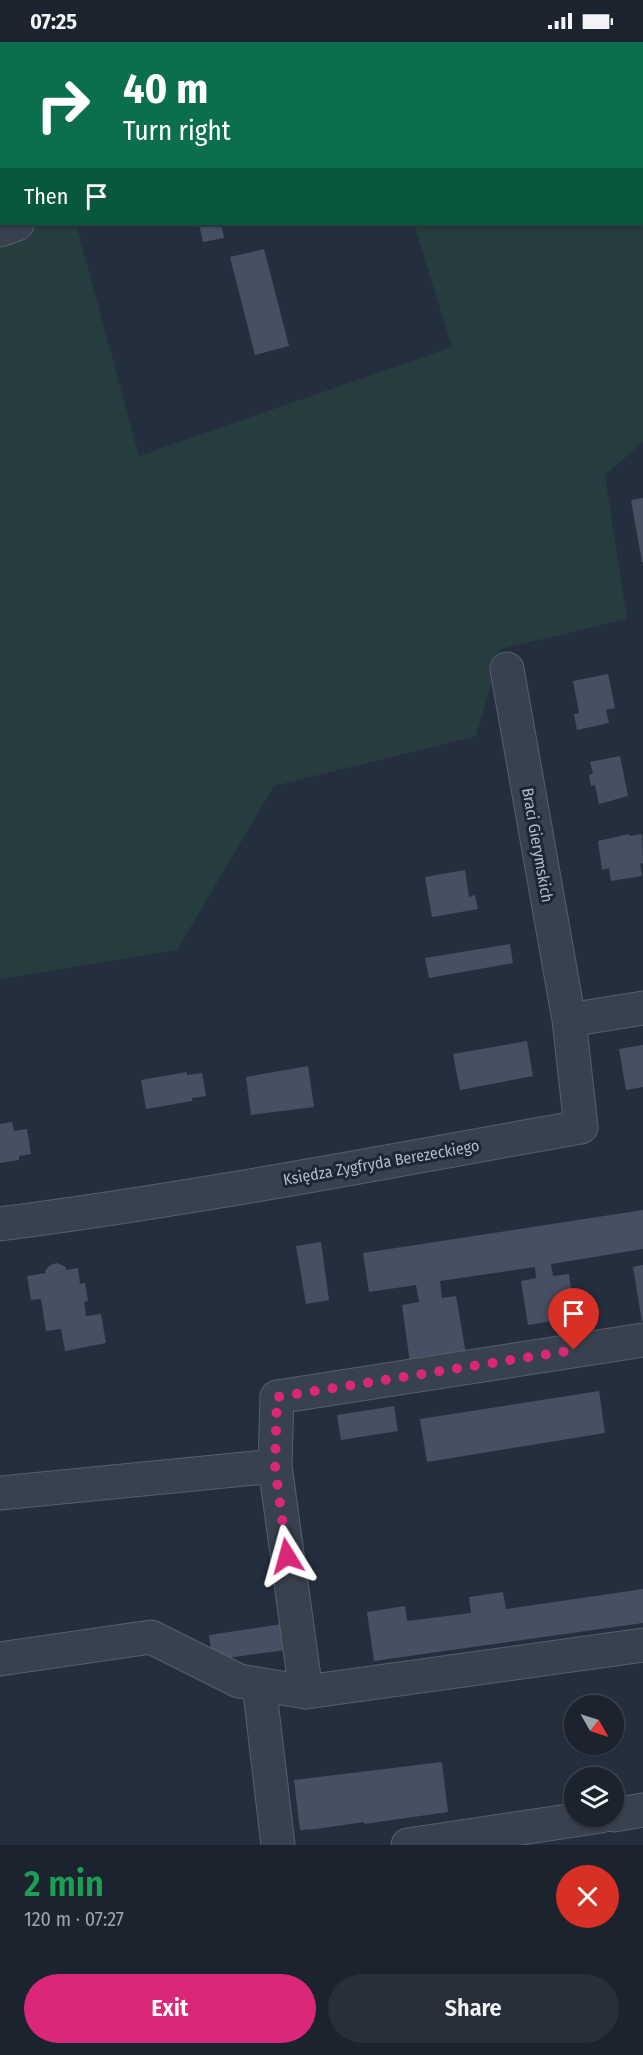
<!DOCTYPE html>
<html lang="en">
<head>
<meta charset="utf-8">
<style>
	:root { --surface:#1b232e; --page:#282f3a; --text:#f1f3f6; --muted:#a0a4aa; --line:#39404a; --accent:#db2777 }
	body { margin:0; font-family:"Fira Sans Condensed",sans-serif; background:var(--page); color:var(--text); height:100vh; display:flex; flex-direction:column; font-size:22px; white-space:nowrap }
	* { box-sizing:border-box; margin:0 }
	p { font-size:20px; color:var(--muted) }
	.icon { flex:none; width:33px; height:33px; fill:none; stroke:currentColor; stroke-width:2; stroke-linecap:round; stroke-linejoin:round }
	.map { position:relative; height:1803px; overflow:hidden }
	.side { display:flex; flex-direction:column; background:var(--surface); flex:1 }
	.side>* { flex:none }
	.banner { position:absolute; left:0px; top:0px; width:644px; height:183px; box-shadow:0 2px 4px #0004,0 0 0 2px var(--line); background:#0b6e4f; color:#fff; overflow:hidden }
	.needle { width:39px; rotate:129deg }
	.tools { position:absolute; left:564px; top:1653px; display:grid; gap:12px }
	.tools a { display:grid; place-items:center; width:60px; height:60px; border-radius:50%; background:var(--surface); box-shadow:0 2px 4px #0004,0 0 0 2px var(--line); font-size:30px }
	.pin { position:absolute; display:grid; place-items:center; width:51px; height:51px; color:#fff; margin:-62px -26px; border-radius:50% 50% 50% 0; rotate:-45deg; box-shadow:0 0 6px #0007 }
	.pin .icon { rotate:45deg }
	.me { position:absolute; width:66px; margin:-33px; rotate:352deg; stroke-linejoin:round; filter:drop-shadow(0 0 4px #0008) }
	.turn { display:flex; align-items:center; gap:21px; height:126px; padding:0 24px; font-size:27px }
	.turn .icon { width:78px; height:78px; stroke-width:2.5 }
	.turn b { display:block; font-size:42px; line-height:51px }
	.then { display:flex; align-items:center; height:57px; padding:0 24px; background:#0003; gap:12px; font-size:22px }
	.round { display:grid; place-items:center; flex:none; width:63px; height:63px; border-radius:32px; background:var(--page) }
	.head { display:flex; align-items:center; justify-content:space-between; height:102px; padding:0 24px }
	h1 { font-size:36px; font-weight:600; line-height:45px; color:#1e9e55 }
	.button { display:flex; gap:12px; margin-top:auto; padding:12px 24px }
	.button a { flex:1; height:69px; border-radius:36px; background:var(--accent); color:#fff; font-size:24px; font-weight:600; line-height:69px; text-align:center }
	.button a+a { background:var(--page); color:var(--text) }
	.status { display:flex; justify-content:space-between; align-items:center; height:42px; padding:0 30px; background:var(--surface); direction:ltr }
	.status svg { height:16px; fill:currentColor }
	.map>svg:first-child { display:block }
</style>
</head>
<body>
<div class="status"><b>07:25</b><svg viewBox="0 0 49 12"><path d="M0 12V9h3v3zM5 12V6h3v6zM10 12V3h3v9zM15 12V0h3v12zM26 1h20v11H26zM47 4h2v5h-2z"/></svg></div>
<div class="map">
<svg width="643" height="1803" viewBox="0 0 643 1803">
	<rect width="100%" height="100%" fill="#242f3e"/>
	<path fill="#263c3f" d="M 0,0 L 126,0 L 124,2 L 2,2 L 2,182 L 76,182 L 139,414 L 452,305 L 414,182 L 642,182 L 643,90 L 643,400 L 605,433 L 627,577 L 501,607 L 476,694 L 274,744 L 177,908 L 0,937 Z
		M 150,0 L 431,0 L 426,2 L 152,2 Z"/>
	<path fill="#455162" d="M 199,182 L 221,182 L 224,196 L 203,200 Z
		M 264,207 L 289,304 L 255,313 L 230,215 Z
		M 643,456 L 643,520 L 642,520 L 631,458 Z
		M 608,632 L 615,666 L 606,668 L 609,681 L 577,688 L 574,672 L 579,671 L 573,639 Z
		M 620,714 L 628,754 L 599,762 L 595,743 L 591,744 L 589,733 L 593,732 L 590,720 Z
		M 629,792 L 629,794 L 642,792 L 643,821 L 640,822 L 642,834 L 611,839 L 609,826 L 602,828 L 598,799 Z
		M 465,828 L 469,855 L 475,853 L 478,867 L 432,875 L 425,835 Z
		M 510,902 L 513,921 L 429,936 L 425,916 Z
		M 527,999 L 533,1034 L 460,1048 L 453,1012 Z
		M 643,1003 L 643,1045 L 626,1048 L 619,1007 Z
		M 308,1024 L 314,1065 L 251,1073 L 246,1035 Z
		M 187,1030 L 187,1033 L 202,1031 L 206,1054 L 192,1056 L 192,1059 L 146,1067 L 141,1038 Z
		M 12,1080 L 14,1089 L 27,1087 L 31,1112 L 19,1114 L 19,1118 L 0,1121 L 0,1082 Z
		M 643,1168 L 643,1207 L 551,1222 L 553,1234 L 569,1232 L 575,1275 L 528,1283 L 521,1239 L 536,1236 L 535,1225 L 440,1239 L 442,1256 L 456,1254 L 466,1312 L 410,1321 L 402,1263 L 419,1260 L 416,1243 L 369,1250 L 363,1211 Z
		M 321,1200 L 329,1258 L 306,1262 L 296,1204 Z
		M 57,1221 L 66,1225 L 66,1228 L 78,1226 L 80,1242 L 85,1241 L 88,1259 L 84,1260 L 86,1274 L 101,1272 L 106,1301 L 65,1309 L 61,1287 L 46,1289 L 41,1257 L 31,1258 L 27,1234 L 46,1231 L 45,1229 L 50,1223 Z
		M 643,1223 L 643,1279 L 642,1280 L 633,1225 Z
		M 599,1349 L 605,1391 L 427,1420 L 420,1377 Z
		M 394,1364 L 398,1389 L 341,1398 L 337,1373 Z
		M 643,1547 L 643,1581 L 374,1619 L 367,1570 L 405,1564 L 407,1579 L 471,1571 L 469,1555 L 503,1550 L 506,1567 Z
		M 282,1582 L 286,1608 L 212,1618 L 209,1593 Z
		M 442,1720 L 448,1770 L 364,1782 L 364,1780 L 316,1787 L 300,1788 L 294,1738 Z"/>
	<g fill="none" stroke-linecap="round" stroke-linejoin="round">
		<defs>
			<path id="minor" d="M 514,2 L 518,0
				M 0,188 L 17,182
				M 507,627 L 569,978
				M 0,1182 C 195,1157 388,1119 581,1085 L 569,978 L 643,966
				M 0,1451 L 275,1424
				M 0,1617 L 151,1595 L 239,1639 L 306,1650 L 643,1603
				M 259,1642 L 278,1803
				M 306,1650 L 275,1424 L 277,1355 L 643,1298
				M 614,1773 L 643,1768
				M 408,1803 L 601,1774"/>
		</defs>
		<use href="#minor" stroke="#565f6c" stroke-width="35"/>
		<path stroke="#44595c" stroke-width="4" stroke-dasharray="4.5 4.5" stroke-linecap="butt" d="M 284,0 L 288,2
			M 22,2 L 22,0
			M 200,2 L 201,0
			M 293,2 L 294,0
			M 356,2 L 360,0
			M 0,67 L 2,63"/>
		<use href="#minor" stroke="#38414e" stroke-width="33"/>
	</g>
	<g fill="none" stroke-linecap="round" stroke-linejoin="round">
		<path stroke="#db2777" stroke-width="10" stroke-dasharray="0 18" d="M 287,1514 L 275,1424 L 277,1355 L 574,1308"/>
	</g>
	<g text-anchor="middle" stroke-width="6" stroke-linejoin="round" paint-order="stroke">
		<g font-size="16" fill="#b4bcc9" stroke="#1d2633">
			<text transform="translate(538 803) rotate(80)" y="6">Braci Gierymskich</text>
			<text transform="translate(381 1120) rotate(-10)" y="6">Księdza Zygfryda Berezeckiego</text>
		</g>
	</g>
</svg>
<div class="tools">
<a><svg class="needle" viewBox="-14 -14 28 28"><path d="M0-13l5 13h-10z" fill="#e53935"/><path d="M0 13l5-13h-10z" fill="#a0a4aa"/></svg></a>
<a><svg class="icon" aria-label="layers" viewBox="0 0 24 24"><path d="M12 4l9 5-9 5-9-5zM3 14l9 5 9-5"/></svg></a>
</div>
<div class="pin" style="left:574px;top:1308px;background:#d93025"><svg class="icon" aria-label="arrive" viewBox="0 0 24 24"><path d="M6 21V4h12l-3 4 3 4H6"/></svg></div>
<svg class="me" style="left:287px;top:1514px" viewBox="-20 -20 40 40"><path d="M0-17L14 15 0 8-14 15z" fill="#db2777" stroke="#fff" stroke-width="4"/></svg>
<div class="banner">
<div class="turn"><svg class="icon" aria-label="right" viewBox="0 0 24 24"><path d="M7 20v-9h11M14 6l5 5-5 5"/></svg><div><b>40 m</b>Turn right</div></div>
<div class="then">Then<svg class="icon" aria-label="arrive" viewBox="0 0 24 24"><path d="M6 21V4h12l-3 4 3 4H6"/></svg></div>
</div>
</div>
<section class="side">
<div class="head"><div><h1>2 min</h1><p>120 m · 07:27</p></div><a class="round" style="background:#d93025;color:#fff"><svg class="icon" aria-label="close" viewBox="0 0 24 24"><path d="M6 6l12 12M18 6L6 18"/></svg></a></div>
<div class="button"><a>Exit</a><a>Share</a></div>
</section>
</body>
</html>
